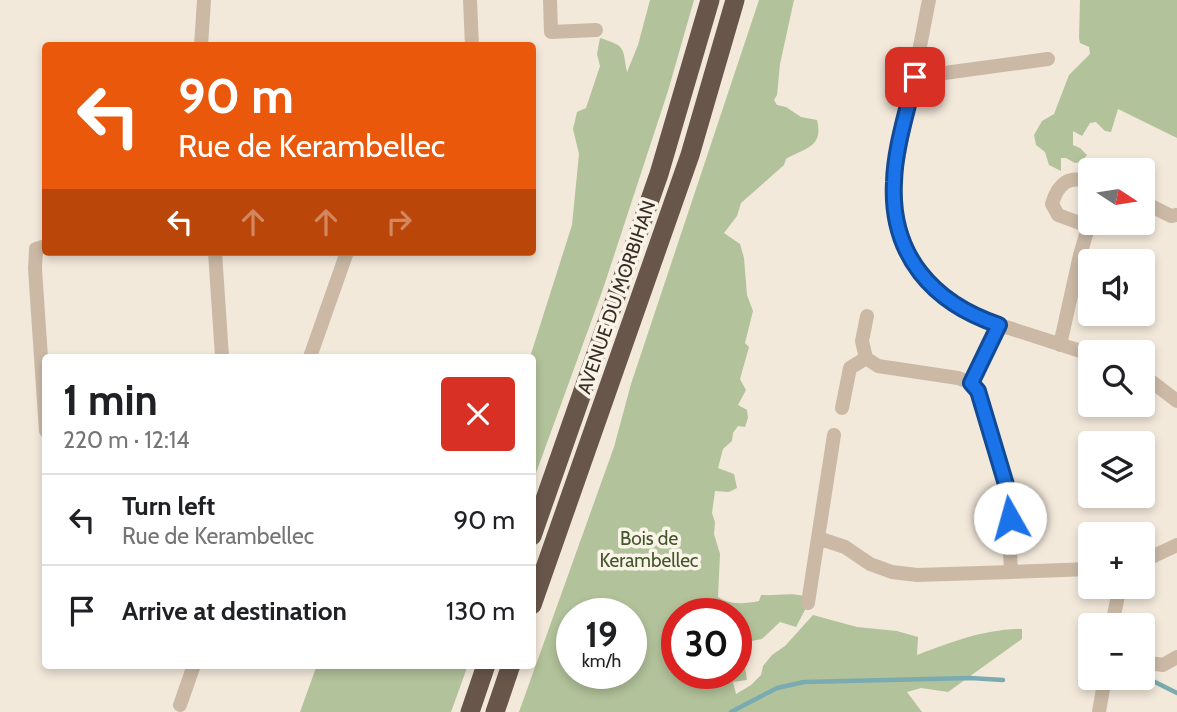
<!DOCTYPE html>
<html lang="en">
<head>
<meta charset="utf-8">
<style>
	:root { --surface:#fff; --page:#f2f2f2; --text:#202124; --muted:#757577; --line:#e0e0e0 }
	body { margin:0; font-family:Cabin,sans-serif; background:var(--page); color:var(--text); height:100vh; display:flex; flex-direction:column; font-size:26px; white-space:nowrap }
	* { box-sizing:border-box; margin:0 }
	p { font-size:23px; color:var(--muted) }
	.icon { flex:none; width:38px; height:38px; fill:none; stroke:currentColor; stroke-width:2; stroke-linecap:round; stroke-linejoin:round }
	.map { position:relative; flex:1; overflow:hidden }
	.sheet { position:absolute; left:42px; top:354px; width:494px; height:315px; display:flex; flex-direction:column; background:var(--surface); border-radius:7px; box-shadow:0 4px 10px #0003 }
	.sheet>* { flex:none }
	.top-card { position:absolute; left:42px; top:42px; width:494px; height:214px; border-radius:7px; box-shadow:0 4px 10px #0003; background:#ea580c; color:#fff; overflow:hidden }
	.needle { width:46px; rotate:102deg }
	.tools { position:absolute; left:1078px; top:158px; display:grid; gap:14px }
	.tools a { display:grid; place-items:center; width:77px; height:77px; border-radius:7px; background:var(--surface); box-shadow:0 4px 10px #0003; font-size:35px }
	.speed { position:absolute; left:556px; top:598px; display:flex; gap:14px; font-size:35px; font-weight:700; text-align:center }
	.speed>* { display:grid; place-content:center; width:91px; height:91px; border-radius:50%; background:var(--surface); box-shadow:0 4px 10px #0003; line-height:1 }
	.speed small { font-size:18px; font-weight:400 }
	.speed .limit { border:10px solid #d22; background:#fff; color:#111 }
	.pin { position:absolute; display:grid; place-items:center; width:60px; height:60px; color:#fff; margin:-30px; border-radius:14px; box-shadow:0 4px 10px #0006 }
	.me { position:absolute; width:77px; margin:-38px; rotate:353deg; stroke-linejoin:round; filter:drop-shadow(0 0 5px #0008) }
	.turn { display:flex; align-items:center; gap:24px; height:147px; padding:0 21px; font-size:32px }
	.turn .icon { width:91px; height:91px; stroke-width:2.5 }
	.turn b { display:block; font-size:49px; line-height:60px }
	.lanes { display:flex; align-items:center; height:66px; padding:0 21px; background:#0003; justify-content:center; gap:35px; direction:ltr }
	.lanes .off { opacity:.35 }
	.round { display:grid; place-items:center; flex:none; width:74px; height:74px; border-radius:7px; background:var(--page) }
	.headline { display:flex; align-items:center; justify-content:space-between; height:119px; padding:0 21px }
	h1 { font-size:42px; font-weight:800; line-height:52px }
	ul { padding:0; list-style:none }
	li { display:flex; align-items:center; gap:21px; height:91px; padding:0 21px; border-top:2px solid var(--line) }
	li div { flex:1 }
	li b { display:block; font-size:26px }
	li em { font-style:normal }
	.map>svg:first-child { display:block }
</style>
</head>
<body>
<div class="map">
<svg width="1177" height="712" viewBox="0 0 1177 712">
	<rect width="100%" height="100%" fill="#f3e9db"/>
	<path fill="#b2c29a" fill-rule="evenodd" d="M 650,0 L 694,0 L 668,91 L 603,289 L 532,484 L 532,357 L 530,357 L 572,225 L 579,154 L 573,129 L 577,112 L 586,108 L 600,66 L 597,54 L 600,38 C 627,47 622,47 627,72 L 638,45 Z
		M 759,0 L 794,0 L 780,64 L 777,95 L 774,100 L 777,105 L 786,107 L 801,117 L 817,120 C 824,148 804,148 786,159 L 784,165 L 741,203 L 737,216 L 724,233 L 740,244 L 744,258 L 747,295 L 753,311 L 745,343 L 749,347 L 740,379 L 746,390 L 738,405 L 747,410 L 748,418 L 745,427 L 738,426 L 733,433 L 732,441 L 723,449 L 718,468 L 734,474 L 737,488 L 729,492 L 715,491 L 712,513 L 715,522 L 714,534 L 720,554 L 718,597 C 731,605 744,604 759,601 L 761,595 C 777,596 789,592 804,596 L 806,608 L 796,627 L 780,622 L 762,639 L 747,642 L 742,648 L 747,680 L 733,682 L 736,694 L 751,685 L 761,675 L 763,666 L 772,655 L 785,646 L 813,615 L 857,627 L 897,631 L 918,637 L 917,655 C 952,642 984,629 1022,629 L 1022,639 L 948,692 L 921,688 L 907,692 L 922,712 L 519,712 L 614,447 L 631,384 ZM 572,614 L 632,614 L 632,674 L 572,674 ZM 677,614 L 737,614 L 737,674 L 677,674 Z
		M 1080,0 L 1177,0 L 1177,138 L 1118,109 L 1111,132 L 1105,131 L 1096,122 L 1090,123 L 1082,136 L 1073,131 L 1073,145 L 1080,148 L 1087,155 L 1081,162 L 1075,163 L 1066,158 L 1061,158 L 1061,171 L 1049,165 L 1045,152 L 1036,145 L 1034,135 L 1042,121 L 1054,114 L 1069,75 L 1090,54 L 1089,47 L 1080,43 L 1079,38 Z
		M 317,665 L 468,665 L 451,712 L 300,712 Z"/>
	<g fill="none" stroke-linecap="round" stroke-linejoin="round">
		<path stroke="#79abb1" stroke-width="4.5" d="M 1143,676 L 1177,693
			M 731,712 L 777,688 L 804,682 L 970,678 L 1003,680"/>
		<path stroke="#cbb9a6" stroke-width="14" d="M 470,0 L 472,46
			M 550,0 L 551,32 L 596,30
			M 929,0 L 894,180 L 896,216 L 909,255 L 930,285 L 959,309 L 984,320 L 1090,354
			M 201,46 L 204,0
			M 915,77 L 1048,59
			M 1143,202 L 1171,216 L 1177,215
			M 1088,226 L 1058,215 L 1052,204 C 1058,183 1070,174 1090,183
			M 46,246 L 36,249 L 35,269 L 46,431
			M 215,252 L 222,357
			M 1060,345 L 1080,255 L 1090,221
			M 310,357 L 347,252
			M 866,358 L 862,341 L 867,316
			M 1143,375 L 1177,401
			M 842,408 L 850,368 L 866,358 L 878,366 L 958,378 L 971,383
			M 834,435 L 818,538 L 845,547 L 870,564 L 892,572 L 917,575 L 1011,572 L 1007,488 L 978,392 L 971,383 L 999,325
			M 1143,561 L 1177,545
			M 1011,572 L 1090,569
			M 808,603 L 818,538
			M 1112,625 L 1120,586
			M 1143,662 L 1163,665 L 1177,657
			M 180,705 L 194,665
			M 1099,712 L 1105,677"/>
		<path stroke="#69564b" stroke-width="19" d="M 532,536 L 659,174 L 710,0
			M 532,605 L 690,155 L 735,0
			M 470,712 L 486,665
			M 495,712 L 511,665"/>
	</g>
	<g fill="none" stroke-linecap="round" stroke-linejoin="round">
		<defs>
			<path id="route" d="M 915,77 C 907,112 895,147 894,182 C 890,255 933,303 999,325 L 971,383 L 978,391 L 1007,488 L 1010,518"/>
		</defs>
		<use href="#route" stroke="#114b97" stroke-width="18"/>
		<use href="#route" stroke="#1a73e8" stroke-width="12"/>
	</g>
	<g text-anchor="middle" stroke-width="7" stroke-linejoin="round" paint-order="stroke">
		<g font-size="19" fill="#372d27" stroke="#faf3e8">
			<text transform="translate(616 297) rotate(-71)" y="7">AVENUE DU MORBIHAN</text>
		</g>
		<g font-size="19" fill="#43562a" stroke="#faf3e8">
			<text x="649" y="545">Bois de<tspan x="649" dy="22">Kerambellec</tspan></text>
		</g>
	</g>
</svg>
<div class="tools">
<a><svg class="needle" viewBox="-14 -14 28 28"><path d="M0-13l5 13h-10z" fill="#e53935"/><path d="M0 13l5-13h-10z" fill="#757577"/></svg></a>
<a><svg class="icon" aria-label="sound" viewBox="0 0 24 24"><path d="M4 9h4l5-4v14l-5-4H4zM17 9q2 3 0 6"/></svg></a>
<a><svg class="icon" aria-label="search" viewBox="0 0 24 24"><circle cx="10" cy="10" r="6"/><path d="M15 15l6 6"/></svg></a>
<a><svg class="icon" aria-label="layers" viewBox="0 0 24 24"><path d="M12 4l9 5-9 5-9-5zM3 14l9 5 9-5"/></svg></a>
<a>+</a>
<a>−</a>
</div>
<div class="speed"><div>19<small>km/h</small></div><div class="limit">30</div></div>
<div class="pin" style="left:915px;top:77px;background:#d93025"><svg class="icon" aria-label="arrive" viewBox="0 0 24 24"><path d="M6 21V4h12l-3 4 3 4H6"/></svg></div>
<svg class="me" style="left:1010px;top:518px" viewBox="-20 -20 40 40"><circle r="19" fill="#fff"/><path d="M0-13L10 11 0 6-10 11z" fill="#1a73e8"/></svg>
<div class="top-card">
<div class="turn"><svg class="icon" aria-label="left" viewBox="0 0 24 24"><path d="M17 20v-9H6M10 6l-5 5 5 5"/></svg><div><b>90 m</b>Rue de Kerambellec</div></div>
<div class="lanes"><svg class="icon" aria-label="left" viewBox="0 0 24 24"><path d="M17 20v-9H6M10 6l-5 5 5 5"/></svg><svg class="icon off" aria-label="ahead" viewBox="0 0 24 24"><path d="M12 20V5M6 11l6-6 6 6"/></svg><svg class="icon off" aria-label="ahead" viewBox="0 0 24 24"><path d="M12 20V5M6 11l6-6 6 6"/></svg><svg class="icon off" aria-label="right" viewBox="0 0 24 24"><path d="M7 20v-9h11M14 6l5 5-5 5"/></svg></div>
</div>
<section class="sheet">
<div class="headline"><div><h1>1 min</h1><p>220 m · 12:14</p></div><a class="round" style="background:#d93025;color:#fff"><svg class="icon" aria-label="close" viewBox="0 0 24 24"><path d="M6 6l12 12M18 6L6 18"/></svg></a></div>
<ul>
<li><svg class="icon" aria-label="left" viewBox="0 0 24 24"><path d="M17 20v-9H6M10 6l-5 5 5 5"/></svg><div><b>Turn left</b><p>Rue de Kerambellec</p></div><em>90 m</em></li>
<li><svg class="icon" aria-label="arrive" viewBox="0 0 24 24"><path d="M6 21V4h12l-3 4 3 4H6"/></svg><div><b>Arrive at destination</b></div><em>130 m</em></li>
</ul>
</section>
</div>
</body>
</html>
